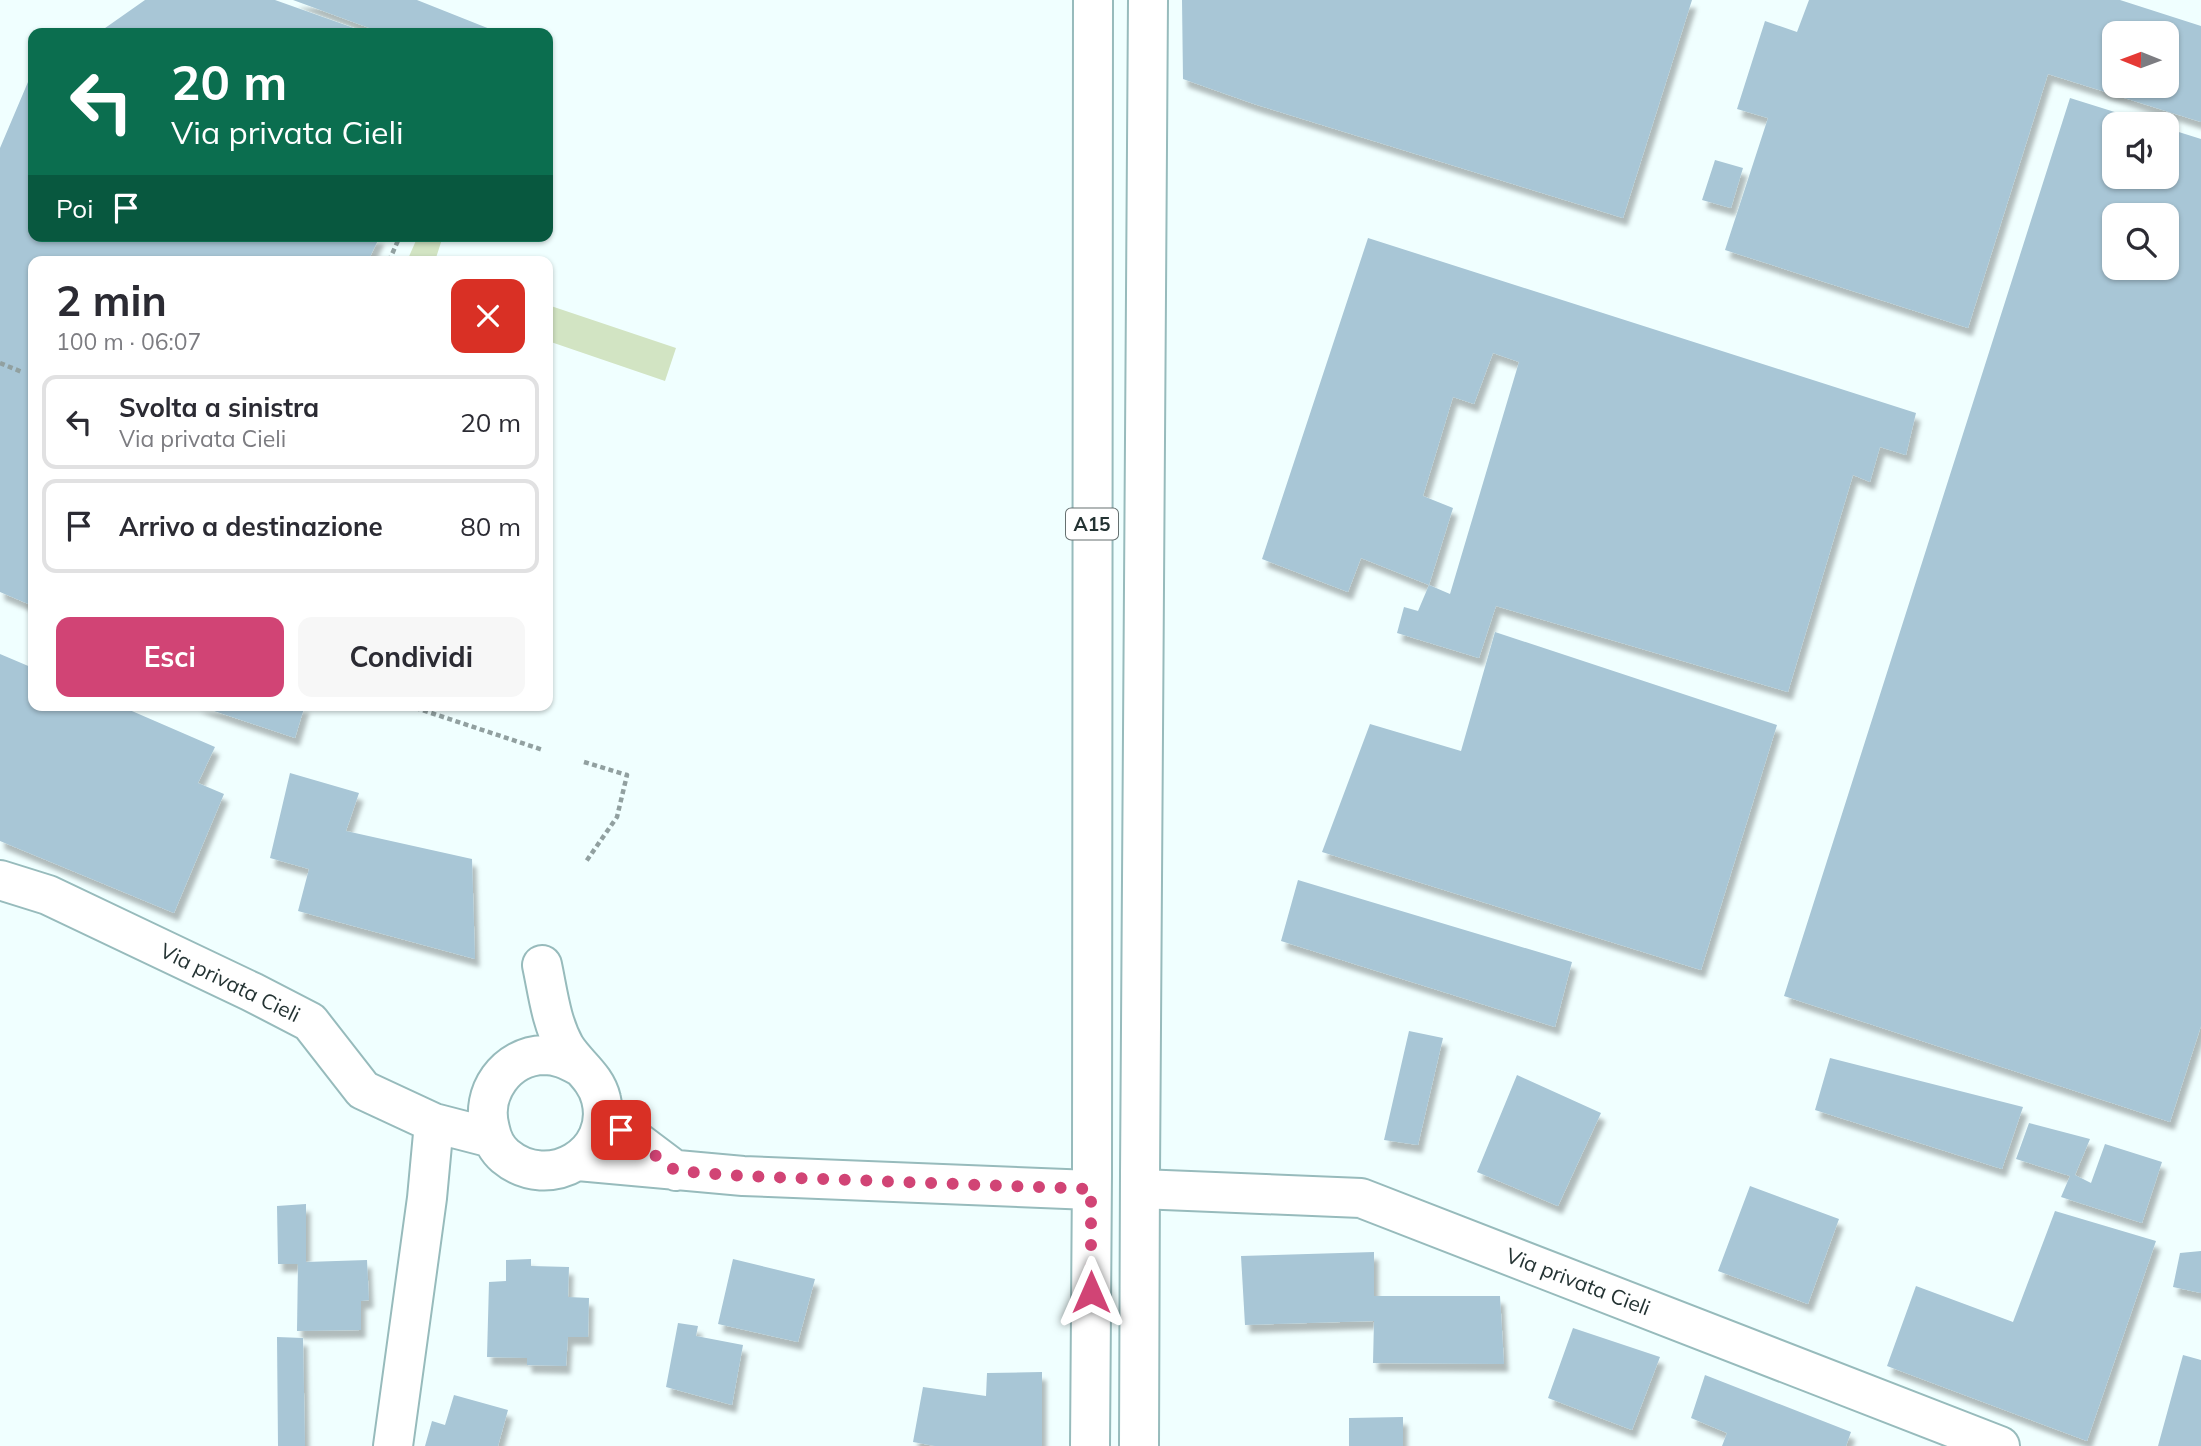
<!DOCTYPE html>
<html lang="it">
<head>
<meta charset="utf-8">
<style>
	:root { --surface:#fff; --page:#f7f7f7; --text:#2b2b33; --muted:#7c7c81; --line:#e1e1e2; --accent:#d14475 }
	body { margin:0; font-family:Mulish,sans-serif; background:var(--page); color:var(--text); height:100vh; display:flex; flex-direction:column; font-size:26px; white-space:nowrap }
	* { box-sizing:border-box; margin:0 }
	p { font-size:23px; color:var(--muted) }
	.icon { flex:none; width:38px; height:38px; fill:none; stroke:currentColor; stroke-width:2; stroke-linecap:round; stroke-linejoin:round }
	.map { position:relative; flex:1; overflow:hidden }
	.details { position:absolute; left:28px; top:256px; width:525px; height:455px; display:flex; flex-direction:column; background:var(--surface); border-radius:14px; box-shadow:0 2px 5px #0004 }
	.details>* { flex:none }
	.top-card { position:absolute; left:28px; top:28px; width:525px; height:214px; border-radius:14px; box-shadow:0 2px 5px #0004; background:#0b6e4f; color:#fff; overflow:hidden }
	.needle { width:46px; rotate:271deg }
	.buttons { position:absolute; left:2102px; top:21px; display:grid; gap:14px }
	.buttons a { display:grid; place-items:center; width:77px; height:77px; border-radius:14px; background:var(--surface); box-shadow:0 2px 5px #0004; font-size:35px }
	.pin { position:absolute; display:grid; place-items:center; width:60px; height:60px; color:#fff; margin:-30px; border-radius:14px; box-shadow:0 4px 10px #0006 }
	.me { position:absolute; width:77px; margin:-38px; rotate:0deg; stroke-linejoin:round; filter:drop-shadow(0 0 5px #0008) }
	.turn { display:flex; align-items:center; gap:24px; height:147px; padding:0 28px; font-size:32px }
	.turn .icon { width:91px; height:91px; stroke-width:2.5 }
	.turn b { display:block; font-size:49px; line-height:60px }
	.then { display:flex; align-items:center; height:66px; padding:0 28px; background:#0003; gap:14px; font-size:26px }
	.round { display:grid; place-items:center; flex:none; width:74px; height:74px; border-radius:14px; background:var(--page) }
	.headline { display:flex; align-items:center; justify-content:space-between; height:119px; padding:0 28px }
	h1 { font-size:42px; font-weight:700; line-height:52px }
	.primary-button { display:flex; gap:14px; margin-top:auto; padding:14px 28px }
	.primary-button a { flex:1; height:80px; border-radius:14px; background:var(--accent); color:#fff; font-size:28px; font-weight:700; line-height:80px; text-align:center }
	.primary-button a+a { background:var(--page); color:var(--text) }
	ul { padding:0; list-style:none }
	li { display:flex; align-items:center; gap:21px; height:94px; margin:0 14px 10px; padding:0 14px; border:4px solid var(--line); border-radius:14px }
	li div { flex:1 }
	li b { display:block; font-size:26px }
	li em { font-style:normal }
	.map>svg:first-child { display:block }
</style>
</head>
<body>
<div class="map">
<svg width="2201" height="1446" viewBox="0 0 2201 1446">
	<defs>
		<filter id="shadow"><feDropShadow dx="4.5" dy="8" stdDeviation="2" flood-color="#0004"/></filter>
	</defs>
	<rect width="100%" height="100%" fill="#f0ffff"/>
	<path fill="#d2e4c3" d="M 418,236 L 443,236 L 435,261 L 407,261 Z
		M 548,305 L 676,348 L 665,381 L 548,341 Z"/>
	<path fill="#a8c6d6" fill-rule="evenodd" filter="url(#shadow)" d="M 145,0 L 275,0 L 368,33 L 98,33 Z
		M 293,0 L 417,0 L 500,33 L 383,33 Z
		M 1182,0 L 1692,0 L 1623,218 L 1254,104 L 1183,79 Z
		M 1809,0 L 2120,0 L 2201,26 L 2201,122 L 2048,74 L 1968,328 L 1725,250 L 1768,118 L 1737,109 L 1765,21 L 1797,32 ZM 2114,33 L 2166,33 L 2166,86 L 2114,86 Z
		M 33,78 L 33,236 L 380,236 L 368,261 L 33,261 L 33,606 L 0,592 L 0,148 L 28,82 Z
		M 2070,98 L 2153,124 L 2114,124 L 2114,177 L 2166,177 L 2166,128 L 2201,139 L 2201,1026 L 2170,1122 L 1784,996 ZM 2114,215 L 2166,215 L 2166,268 L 2114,268 Z
		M 1715,160 L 1743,168 L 1731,208 L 1702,200 Z
		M 1368,238 L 1916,413 L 1906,455 L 1880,447 L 1870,482 L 1853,475 L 1788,692 L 1496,606 L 1479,658 L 1397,633 L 1404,607 L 1418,611 L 1429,585 L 1450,594 L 1519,362 L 1493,353 L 1474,404 L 1453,397 L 1423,496 L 1453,508 L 1429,585 L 1361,558 L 1348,592 L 1262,559 Z
		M 1495,632 L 1777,725 L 1701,970 L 1322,852 L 1370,724 L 1461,751 Z
		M 0,654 L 33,668 L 33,705 L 118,705 L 215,747 L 198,783 L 224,794 L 174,913 L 0,841 Z
		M 196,705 L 305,705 L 295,738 Z
		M 290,773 L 359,793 L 346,831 L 472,859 L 475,959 L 298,911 L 309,869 L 270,858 Z
		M 1298,880 L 1572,962 L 1555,1027 L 1281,941 Z
		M 1409,1031 L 1443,1038 L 1418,1145 L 1384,1140 Z
		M 1830,1058 L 2023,1107 L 2002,1169 L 1815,1110 Z
		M 1517,1075 L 1601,1113 L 1558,1206 L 1477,1172 Z
		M 2029,1123 L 2090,1139 L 2075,1175 L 2091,1183 L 2105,1144 L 2162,1162 L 2142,1223 L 2061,1197 L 2070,1176 L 2016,1159 Z
		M 1750,1186 L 1839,1219 L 1808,1304 L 1718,1271 Z
		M 306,1204 L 306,1262 L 367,1260 L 369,1300 L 361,1301 L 361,1330 L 297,1331 L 298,1264 L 278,1264 L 277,1206 Z
		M 2055,1211 L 2156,1241 L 2087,1441 L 1887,1366 L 1916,1286 L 2013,1322 Z
		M 2201,1251 L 2201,1293 L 2173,1287 L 2180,1253 Z
		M 1374,1252 L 1374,1296 L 1500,1296 L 1504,1364 L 1373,1363 L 1374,1321 L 1245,1325 L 1241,1256 Z
		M 531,1259 L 531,1266 L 569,1267 L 568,1297 L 589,1298 L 588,1337 L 568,1337 L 566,1366 L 527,1365 L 527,1358 L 487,1357 L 489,1282 L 506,1281 L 506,1260 Z
		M 733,1259 L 815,1279 L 798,1342 L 718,1324 Z
		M 678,1323 L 698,1326 L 696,1336 L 743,1345 L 732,1405 L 666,1387 Z
		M 1573,1328 L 1660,1357 L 1632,1430 L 1548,1398 Z
		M 277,1337 L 303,1338 L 305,1446 L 278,1446 Z
		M 2183,1355 L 2201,1360 L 2201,1446 L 2158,1446 Z
		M 1042,1372 L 1042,1446 L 935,1446 L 913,1442 L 923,1387 L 986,1396 L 987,1373 Z
		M 1705,1375 L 1851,1432 L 1846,1446 L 1722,1446 L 1727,1433 L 1691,1418 Z
		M 454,1395 L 508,1410 L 498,1446 L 425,1446 L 432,1421 L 445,1425 Z
		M 1403,1417 L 1403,1446 L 1349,1446 L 1349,1418 Z"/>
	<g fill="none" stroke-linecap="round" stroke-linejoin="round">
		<defs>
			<path id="minor" d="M 0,880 L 48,895 L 252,992 L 310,1022 L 363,1090 L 434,1123 L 492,1138
				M 542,965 C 548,993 551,1022 565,1047 C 576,1065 596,1077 601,1099 C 615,1154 549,1193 505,1156 C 497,1149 492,1139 490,1129 C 480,1093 506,1056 544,1055 C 558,1055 568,1060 579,1066
				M 603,1116 L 676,1171
				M 578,1161 L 743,1176 L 1091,1190
				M 1140,1189 L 1361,1198 L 2000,1446
				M 393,1446 L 427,1198 L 434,1123"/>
			<path id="major" d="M 1090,1446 L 1092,1174
				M 1139,1446 L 1140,1174"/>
			<path id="highway" d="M 1092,1174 L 1093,0
				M 1140,1174 L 1148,0"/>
		</defs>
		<use href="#minor" stroke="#97bbbc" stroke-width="42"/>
		<use href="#major" stroke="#97bbbc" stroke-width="42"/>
		<use href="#highway" stroke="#97bbbc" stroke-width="42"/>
		<path stroke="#91a0a0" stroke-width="4.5" stroke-dasharray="5 3.5" stroke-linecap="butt" d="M 548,135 L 548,133
			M 389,261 L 400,236
			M 0,363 L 22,372
			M 407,705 L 543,750
			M 584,762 L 627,775 L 617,817 L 585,863"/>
		<use href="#minor" stroke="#fff" stroke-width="38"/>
		<use href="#major" stroke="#fff" stroke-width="38"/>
		<use href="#highway" stroke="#fff" stroke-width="38"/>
	</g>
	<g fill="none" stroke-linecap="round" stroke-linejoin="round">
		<path stroke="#d14475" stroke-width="12" stroke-dasharray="0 21.6" d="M 621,1130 L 676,1171 L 743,1176 L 1091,1189 L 1091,1292"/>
	</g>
	<g text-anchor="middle" stroke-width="5" stroke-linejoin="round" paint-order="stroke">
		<rect fill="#fff" stroke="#667070" stroke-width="2" x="1066" y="508.5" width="52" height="31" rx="5"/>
		<g font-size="19" font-weight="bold" fill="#243333">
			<text x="1092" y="531">A15</text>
		</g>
		<g font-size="21" fill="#243333" stroke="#fff">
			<text transform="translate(230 983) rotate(26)" y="7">Via privata Cieli</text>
			<text transform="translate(1578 1282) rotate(21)" y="7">Via privata Cieli</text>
		</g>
	</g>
</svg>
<div class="buttons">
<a><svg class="needle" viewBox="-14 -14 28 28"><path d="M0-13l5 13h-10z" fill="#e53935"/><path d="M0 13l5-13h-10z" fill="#7c7c81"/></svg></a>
<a><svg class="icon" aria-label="sound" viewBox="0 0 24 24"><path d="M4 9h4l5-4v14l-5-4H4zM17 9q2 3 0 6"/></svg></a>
<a><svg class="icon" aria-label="search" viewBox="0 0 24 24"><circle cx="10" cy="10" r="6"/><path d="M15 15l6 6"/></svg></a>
</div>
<div class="pin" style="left:621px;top:1130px;background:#d93025"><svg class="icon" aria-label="arrive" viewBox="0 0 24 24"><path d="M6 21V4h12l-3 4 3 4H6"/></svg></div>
<svg class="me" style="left:1091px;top:1292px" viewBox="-20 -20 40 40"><path d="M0-17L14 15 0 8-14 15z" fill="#d14475" stroke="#fff" stroke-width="4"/></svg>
<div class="top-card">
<div class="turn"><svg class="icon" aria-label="left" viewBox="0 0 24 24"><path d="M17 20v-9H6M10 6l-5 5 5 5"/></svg><div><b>20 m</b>Via privata Cieli</div></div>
<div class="then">Poi<svg class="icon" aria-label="arrive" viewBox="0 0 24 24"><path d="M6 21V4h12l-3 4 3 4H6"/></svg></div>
</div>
<section class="details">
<div class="headline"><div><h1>2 min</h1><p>100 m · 06:07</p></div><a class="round" style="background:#d93025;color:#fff"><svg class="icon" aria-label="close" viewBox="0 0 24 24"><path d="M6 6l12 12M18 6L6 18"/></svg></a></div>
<ul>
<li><svg class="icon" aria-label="left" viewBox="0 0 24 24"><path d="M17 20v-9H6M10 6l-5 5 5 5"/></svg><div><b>Svolta a sinistra</b><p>Via privata Cieli</p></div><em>20 m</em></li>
<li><svg class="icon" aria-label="arrive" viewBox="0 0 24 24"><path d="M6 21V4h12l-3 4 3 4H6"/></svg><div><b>Arrivo a destinazione</b></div><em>80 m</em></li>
</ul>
<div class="primary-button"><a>Esci</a><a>Condividi</a></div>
</section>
</div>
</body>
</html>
